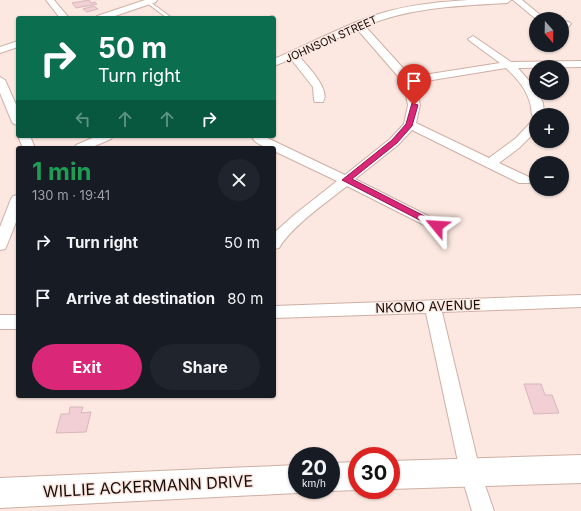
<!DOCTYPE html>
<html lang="en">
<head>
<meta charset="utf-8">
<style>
	:root { --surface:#171b24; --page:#20242c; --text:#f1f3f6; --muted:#9ea1a6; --accent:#db2777 }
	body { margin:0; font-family:Inter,sans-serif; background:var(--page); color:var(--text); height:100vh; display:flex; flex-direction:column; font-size:15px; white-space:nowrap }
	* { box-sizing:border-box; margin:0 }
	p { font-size:13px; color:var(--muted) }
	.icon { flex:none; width:22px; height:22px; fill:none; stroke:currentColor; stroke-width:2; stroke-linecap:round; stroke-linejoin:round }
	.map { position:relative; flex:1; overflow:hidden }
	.details { position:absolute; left:16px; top:146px; width:260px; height:252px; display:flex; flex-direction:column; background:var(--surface); border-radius:4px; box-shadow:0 1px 3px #0004 }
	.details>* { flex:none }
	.top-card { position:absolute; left:16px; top:16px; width:260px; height:122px; border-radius:4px; box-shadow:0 1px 3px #0004; background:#0b6e4f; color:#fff; overflow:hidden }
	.needle { width:26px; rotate:160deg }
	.fabs { position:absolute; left:529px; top:12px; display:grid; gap:8px }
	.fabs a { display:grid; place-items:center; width:40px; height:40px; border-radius:50%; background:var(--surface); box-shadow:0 1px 3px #0004; font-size:20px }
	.speed { position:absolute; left:288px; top:447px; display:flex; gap:8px; font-size:20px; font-weight:700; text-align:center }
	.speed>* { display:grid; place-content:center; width:52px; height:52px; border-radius:50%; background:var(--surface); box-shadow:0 1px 3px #0004; line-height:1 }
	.speed small { font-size:10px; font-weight:400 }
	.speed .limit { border:6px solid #d22; background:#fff; color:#111 }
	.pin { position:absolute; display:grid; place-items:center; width:34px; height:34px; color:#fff; margin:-41px -17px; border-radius:50% 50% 50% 0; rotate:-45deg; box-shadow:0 0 4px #0007 }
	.pin .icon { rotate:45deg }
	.me { position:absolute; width:44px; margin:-22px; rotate:297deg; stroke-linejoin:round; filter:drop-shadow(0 0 3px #0008) }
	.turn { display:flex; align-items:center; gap:14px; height:84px; padding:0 16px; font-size:18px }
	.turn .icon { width:52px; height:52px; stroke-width:2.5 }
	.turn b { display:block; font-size:28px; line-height:34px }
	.lanes { display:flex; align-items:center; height:38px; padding:0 16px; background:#0003; justify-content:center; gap:20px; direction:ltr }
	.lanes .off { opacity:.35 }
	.round { display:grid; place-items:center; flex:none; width:42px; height:42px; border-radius:21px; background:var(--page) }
	.overview { display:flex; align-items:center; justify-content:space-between; height:68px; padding:0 16px }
	h1 { font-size:24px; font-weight:700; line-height:30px; color:#1e9e55 }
	.button { display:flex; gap:8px; margin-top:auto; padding:8px 16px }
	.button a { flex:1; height:46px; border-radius:24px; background:var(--accent); color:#fff; font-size:16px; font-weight:700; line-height:46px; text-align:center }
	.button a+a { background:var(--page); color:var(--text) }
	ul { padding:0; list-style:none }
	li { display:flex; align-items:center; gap:12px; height:56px; padding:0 16px }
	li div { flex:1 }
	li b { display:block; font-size:15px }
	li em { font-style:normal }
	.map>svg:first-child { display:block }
</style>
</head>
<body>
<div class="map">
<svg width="581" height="511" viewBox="0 0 581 511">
	<rect width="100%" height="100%" fill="#fce8e1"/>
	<path fill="#f1cfd5" stroke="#d7b6bc" d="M 89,0 L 91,3 L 95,2 L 97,4 L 76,8 L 72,3 Z
		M 94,6 L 98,9 L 87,12 L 83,9 Z
		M 524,384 L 541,384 L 545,395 L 552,395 L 559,413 L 534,414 Z
		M 70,407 L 83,407 L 81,413 L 91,412 L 86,432 L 56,433 L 61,414 L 69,414 Z"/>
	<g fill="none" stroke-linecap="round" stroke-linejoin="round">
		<defs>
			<path id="lane" d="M 147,1 L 149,1 L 172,18 L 167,18 L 147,3 Z
				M 272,16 L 274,17 L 273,18 L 268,18 Z"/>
			<path id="street" d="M 46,0 L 54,0 L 69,18 L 60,18 Z
				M 145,0 L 157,0 L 156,2 L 109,18 L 96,18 L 97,16 Z
				M 468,0 L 511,0 L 507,3 C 457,6 412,7 365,26 L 411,77 L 500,63 L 470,41 L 468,39 L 473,36 L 511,62 L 581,61 L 581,67 L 518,68 L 536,89 L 536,93 L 538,93 L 543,103 L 544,115 L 536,115 L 536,118 L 532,115 C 531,95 521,82 506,68 L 414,83 L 420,105 L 416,123 L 489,158 L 516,138 L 532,121 L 536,120 L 535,132 L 519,148 L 499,163 L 529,177 L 531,180 L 529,183 L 519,183 L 412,130 L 398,145 L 355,179 L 442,223 L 444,226 L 442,229 L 437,231 L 432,229 L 347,186 C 327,202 292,226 279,248 L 274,249 L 274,233 L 294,215 L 337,181 L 274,151 L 274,148 C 267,148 257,145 253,139 L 255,136 L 263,136 L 345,175 L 390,139 L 404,124 L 408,105 L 403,82 L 357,29 L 299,56 C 307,66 331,89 323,102 L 315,102 L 314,100 L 313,87 L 291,59 L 274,66 L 274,59 C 312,43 349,22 389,11 C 415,4 441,2 468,0 Z
				M 513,0 L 522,0 L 545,19 L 536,19 Z
				M 562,21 L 569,22 L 571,24 L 569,26 L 562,27 Z
				M 18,41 L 18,47 L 0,53 L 0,47 Z
				M 0,77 L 5,80 L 18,109 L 18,125 L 14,124 L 12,122 L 0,93 Z
				M 18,136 L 30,136 L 35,148 L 23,148 Z
				M 97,136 L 113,136 L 111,139 L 90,148 L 74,148 L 76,145 Z
				M 18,195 L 18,217 L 7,245 L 5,249 L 0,250 L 0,227 L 11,199 L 13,196 Z
				M 581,295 L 581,307 L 442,312 L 480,471 L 494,511 L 472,511 L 460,471 L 426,313 L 274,318 L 274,306 Z
				M 0,315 L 18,315 L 18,329 L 0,329 Z"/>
			<path id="secondary" d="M 581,455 L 581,483 L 391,489 L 391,461 Z
				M 357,462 L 358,490 L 331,491 L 328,490 L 331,490 L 331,463 Z
				M 297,465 L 297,490 L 305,490 L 297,493 L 0,508 L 0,478 Z"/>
		</defs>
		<use href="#lane" stroke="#ceafa4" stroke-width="2"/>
		<use href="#street" stroke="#ceafa4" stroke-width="2"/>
		<use href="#secondary" stroke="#ceafa4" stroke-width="2"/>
		<use href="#lane" fill="#fff" fill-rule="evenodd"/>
		<use href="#street" fill="#fff" fill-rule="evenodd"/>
		<use href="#secondary" fill="#fff" fill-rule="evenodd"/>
	</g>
	<path fill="#db2777" stroke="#8e194d" d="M 412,103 L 418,105 L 412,126 L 397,143 L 352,179 L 440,224 L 442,226 L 437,229 L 342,180 L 392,140 L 406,124 Z"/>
	<g text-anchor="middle" stroke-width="3" stroke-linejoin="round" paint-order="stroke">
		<g font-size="11" fill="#180d0a" stroke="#fce8e1">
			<text transform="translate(331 39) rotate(-24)" y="4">JOHNSON STREET</text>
		</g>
		<g font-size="13" fill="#180d0a" stroke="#fce8e1">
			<text transform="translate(428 306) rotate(-2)" y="5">NKOMO AVENUE</text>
		</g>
		<g font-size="16" fill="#180d0a" stroke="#fce8e1">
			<text transform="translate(148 486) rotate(-3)" y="6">WILLIE ACKERMANN DRIVE</text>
		</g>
	</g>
</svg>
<div class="fabs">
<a><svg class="needle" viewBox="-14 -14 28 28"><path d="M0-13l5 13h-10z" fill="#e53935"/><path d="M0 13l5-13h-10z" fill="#9ea1a6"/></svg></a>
<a><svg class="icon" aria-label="layers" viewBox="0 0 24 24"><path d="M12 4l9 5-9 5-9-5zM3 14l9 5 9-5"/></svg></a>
<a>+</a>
<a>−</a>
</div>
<div class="speed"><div>20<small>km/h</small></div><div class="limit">30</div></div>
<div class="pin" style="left:414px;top:105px;background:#d93025"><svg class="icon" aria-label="arrive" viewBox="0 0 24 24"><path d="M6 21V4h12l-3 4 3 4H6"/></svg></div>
<svg class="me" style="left:437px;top:226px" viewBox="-20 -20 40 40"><path d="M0-17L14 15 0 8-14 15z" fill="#db2777" stroke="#fff" stroke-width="4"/></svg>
<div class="top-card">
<div class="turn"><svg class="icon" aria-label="right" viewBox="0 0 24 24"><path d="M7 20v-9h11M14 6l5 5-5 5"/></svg><div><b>50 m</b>Turn right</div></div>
<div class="lanes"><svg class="icon off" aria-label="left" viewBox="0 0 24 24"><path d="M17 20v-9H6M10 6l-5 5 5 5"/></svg><svg class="icon off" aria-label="ahead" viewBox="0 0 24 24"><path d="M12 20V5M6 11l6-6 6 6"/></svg><svg class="icon off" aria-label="ahead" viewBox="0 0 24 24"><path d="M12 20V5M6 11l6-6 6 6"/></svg><svg class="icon" aria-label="right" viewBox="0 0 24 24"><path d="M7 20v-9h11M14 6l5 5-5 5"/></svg></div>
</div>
<section class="details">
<div class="overview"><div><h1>1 min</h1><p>130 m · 19:41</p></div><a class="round"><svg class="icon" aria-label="close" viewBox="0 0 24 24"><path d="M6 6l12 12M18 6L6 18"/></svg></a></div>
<ul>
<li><svg class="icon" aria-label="right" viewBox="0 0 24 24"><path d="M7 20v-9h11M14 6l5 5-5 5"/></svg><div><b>Turn right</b></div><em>50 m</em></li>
<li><svg class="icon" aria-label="arrive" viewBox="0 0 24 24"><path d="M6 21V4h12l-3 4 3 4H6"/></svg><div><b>Arrive at destination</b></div><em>80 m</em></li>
</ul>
<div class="button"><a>Exit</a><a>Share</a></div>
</section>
</div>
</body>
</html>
